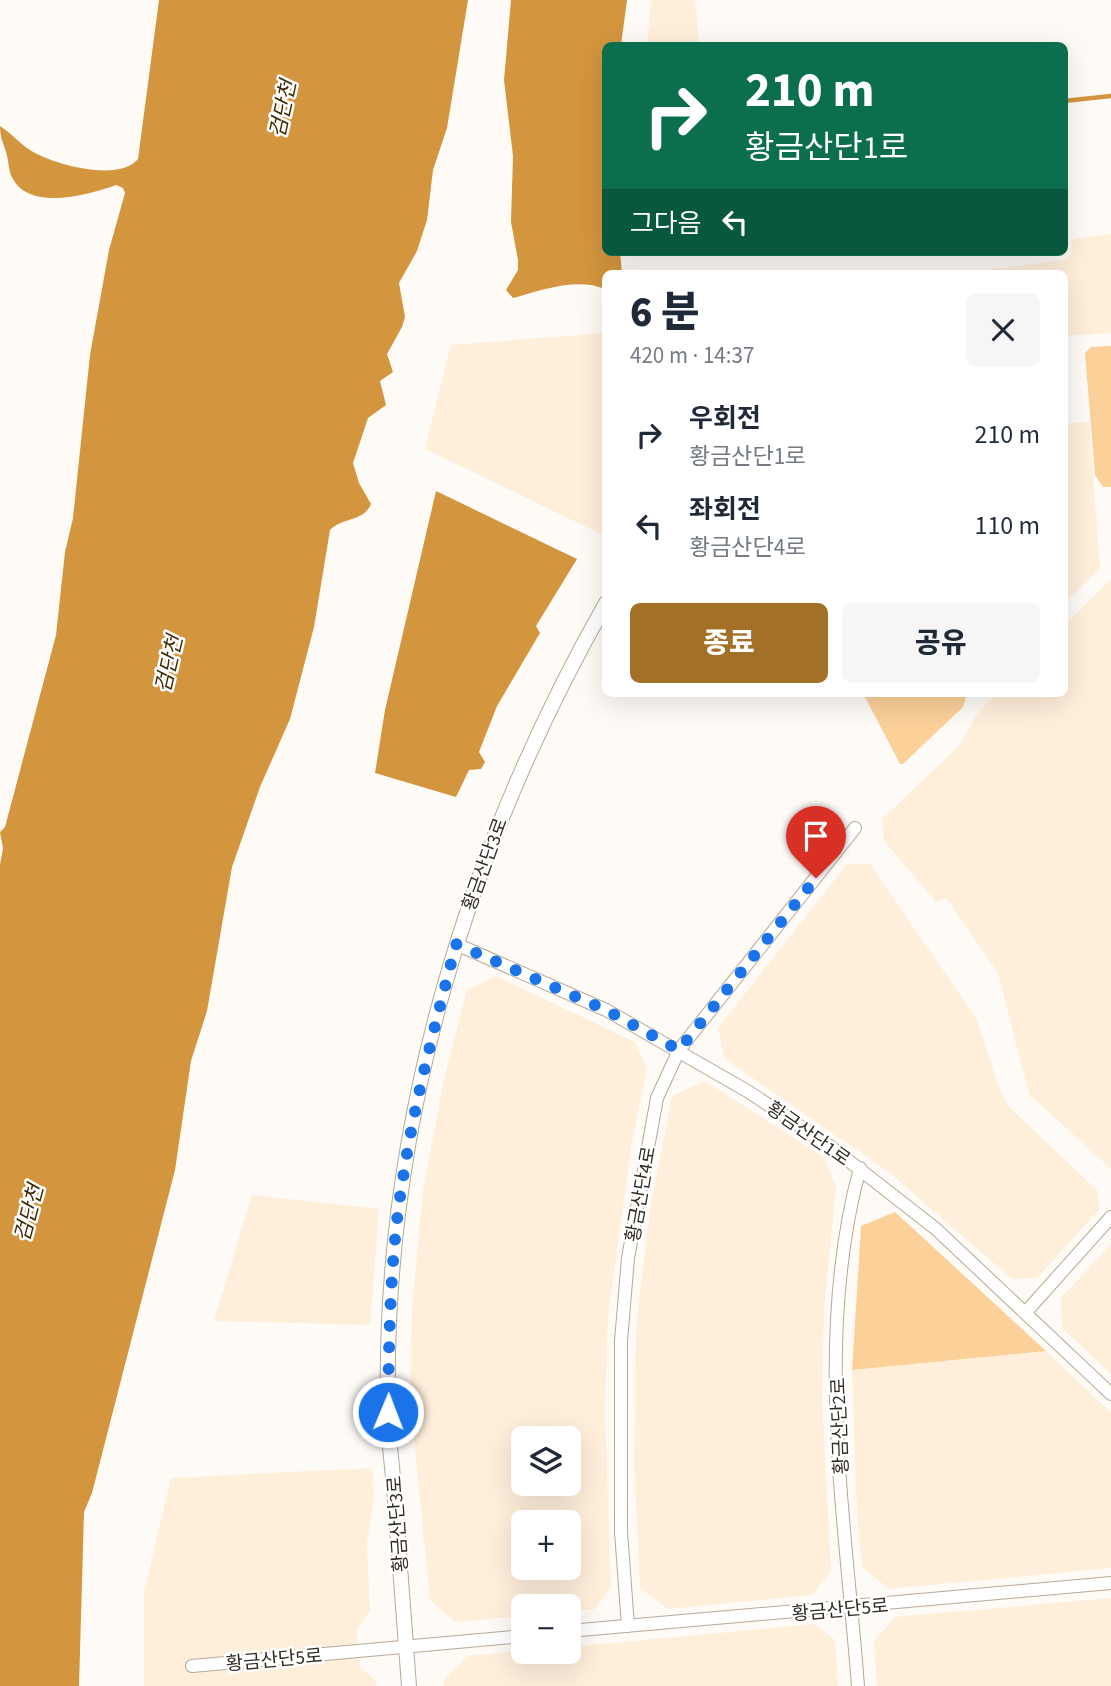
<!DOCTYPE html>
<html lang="ko">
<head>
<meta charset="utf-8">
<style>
	:root { --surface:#fff; --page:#f6f6f7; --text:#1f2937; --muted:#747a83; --accent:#a27026 }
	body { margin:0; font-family:"Source Sans 3","Noto Sans KR",sans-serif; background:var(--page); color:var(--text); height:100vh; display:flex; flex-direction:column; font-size:26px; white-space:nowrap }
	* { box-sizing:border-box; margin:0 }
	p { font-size:23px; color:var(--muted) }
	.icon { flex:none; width:38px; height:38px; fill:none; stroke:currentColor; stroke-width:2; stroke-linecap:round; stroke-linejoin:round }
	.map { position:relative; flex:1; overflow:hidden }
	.panel { position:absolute; left:602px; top:270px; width:466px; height:427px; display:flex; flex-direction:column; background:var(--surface); border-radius:10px; box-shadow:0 7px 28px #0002 }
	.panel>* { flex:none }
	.banner { position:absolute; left:602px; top:42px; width:466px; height:214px; border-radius:10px; box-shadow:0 7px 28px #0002; background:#0b6e4f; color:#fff; overflow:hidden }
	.fabs { position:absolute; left:511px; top:1426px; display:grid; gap:14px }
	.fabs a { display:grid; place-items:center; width:70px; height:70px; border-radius:10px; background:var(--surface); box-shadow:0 7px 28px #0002; font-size:35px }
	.pin { position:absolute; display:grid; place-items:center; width:60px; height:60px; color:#fff; margin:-72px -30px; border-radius:50% 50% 50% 0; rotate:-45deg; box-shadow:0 0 7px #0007 }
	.pin .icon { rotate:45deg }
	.me { position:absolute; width:77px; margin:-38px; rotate:1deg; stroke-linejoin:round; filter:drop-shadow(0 0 5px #0008) }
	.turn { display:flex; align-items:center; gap:24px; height:147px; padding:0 28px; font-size:32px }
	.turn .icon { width:91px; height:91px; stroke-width:2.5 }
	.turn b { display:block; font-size:49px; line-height:60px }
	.then { display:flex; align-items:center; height:66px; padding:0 28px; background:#0003; gap:14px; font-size:26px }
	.round { display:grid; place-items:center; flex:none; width:74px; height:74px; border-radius:10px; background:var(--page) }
	.head { display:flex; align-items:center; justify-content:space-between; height:119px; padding:0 28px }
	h1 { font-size:42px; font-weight:800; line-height:52px }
	.cta { display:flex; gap:14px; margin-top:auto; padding:14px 28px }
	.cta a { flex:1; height:80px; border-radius:10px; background:var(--accent); color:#fff; font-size:28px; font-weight:800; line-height:80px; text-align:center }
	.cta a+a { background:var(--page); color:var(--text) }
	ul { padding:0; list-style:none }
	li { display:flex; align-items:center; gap:21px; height:91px; padding:0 28px }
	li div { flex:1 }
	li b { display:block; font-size:26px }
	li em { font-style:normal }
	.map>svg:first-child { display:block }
</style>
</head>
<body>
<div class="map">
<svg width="1111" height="1686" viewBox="0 0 1111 1686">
	<rect width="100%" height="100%" fill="#fefbf7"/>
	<path fill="#ffeeda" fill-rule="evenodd" d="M 651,0 L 695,0 L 699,45 L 647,45 Z
		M 1111,234 L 1111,333 L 1064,336 L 1064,273 L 961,273 L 1064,260 L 1071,254 L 1072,241 L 1075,239 Z
		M 605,333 L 605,536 L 425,449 L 451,345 Z
		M 1089,422 L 1100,568 L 1064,604 L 1064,424 Z
		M 1111,579 L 1111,1169 L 1029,1094 L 998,973 L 946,898 L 936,902 L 884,841 L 882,819 L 959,746 L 977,714 L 997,693 L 1064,693 L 1064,626 Z
		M 847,864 L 870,864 L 976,1018 L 1000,1091 L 1009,1107 L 1098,1191 L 1099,1210 L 1037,1278 L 1012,1279 L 890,1173 L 725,1059 L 718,1028 Z
		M 496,976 L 635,1042 L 647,1069 L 631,1147 L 608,1317 L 605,1410 L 611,1586 L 596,1609 L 569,1611 L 569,1606 L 523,1606 L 523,1616 L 455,1622 L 430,1600 L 410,1399 L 412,1308 L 423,1190 L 445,1075 L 467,990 ZM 523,1438 L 569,1438 L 569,1484 L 523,1484 ZM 523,1522 L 569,1522 L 569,1568 L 523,1568 Z
		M 705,1081 L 824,1157 L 836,1187 L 824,1310 L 822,1397 L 831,1571 L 812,1595 L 668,1609 L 640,1588 L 634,1464 L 636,1328 L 650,1210 L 672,1096 Z
		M 252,1195 L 379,1209 L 370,1325 L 214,1321 Z
		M 1111,1244 L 1111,1374 L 1062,1328 L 1061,1298 Z
		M 1046,1351 L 1111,1413 L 1111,1568 L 889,1589 L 862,1567 L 857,1516 L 852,1370 Z
		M 372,1468 L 374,1497 L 367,1544 L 370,1611 L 356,1631 L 360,1667 L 375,1680 L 376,1686 L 144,1686 L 144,1592 L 171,1478 Z
		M 1111,1598 L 1111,1686 L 877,1686 L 874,1641 L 895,1617 Z
		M 815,1624 L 835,1640 L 838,1686 L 444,1686 L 443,1681 L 467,1656 L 523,1651 L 569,1652 L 569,1647 Z"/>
	<path fill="#fbd099" d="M 1111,346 L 1111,487 L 1103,487 L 1095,475 L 1085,353 L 1091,347 Z
		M 863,693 L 967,693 L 963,707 L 903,764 L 900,764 Z
		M 895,1212 L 1046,1351 L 852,1370 L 861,1226 Z"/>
	<path fill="#d3953e" d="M 159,0 L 468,0 L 447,128 L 433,170 L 427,220 L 417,251 L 399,283 L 405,317 L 402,327 L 387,354 L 393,372 L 380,381 L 386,405 L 368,418 L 353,463 L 359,483 L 371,504 C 364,522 342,517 330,530 L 314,627 L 290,719 L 260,787 L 232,867 L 207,1011 L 191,1061 L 175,1170 L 92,1493 L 84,1512 L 79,1686 L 0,1686 L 0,865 L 3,848 L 0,832 L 5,827 L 56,635 L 65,552 L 73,518 L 90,355 L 109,250 L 125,193 L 123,188 L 116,185 C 89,195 30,211 13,179 C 8,171 9,161 6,152 C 3,142 0,137 0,126 C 11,133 19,143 30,150 C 51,164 119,183 138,159 Z
		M 511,0 L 627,0 L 621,45 L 606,46 L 606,252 L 620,252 L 622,273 L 606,273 L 605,289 C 578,277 541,290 513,298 L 506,290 L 518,270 L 518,260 L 511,222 L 513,156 L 504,80 Z
		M 436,491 L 577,559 L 536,626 L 540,633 L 497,706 L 479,752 L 485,762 L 481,769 L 469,770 L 456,797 L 375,773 L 385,710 Z"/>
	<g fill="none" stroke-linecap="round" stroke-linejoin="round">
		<path stroke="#d3953e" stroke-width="4.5" d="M 1064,101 L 1111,96"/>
		<defs>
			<path id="minor" d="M 456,944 L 606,1010 L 749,1092 L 831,1147 L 936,1229 L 1111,1394
				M 1026,1312 L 1111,1217
				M 628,1626 L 621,1532 L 621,1341 L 628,1258 L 657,1098 L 679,1050 L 855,828
				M 569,1631 L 1111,1583
				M 192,1666 L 523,1636
				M 858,1686 C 845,1516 814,1336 860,1168"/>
			<path id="tertiary" d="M 409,1686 C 404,1624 400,1562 395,1500 C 393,1470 388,1440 388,1410 C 382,1127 467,848 606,603"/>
		</defs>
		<use href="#minor" stroke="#b6a896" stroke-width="14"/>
		<use href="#tertiary" stroke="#b6a896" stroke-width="16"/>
		<use href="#minor" stroke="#fff" stroke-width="12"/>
		<use href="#tertiary" stroke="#fff" stroke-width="14"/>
	</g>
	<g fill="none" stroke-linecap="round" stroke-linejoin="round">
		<path stroke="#1a73e8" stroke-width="12" stroke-dasharray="0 21.6" d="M 388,1412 C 389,1335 390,1255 403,1178 C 415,1099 436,1022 456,944 L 606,1010 L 679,1050 L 816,878"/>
	</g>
	<g text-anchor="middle" stroke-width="5" stroke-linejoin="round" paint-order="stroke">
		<g font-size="19" fill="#312c24" stroke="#fff">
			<text transform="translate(484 864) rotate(-70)" y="7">황금산단3로</text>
			<text transform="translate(809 1133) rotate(35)" y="7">황금산단1로</text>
			<text transform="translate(640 1194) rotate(-80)" y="7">황금산단4로</text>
			<text transform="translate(839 1426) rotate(-92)" y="7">황금산단2로</text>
			<text transform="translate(397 1524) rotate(-94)" y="7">황금산단3로</text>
			<text transform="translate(840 1609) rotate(-5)" y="7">황금산단5로</text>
			<text transform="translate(274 1659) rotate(-5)" y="7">황금산단5로</text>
		</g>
		<g font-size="21" font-style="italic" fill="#402701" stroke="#fff">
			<text transform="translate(283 109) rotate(-78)" y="7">검단천</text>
			<text transform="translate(169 664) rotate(-77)" y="7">검단천</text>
			<text transform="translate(29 1213) rotate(-75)" y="7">검단천</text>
		</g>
	</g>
</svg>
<div class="fabs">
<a><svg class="icon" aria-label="layers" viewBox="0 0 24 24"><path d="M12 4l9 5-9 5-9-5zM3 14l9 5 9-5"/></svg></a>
<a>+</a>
<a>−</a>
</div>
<div class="pin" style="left:816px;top:878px;background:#d93025"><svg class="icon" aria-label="arrive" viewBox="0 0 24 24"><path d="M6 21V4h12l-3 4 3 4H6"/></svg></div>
<svg class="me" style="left:388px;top:1412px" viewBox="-20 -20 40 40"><circle r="17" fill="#1a73e8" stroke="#fff" stroke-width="3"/><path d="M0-11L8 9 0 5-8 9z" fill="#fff"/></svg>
<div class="banner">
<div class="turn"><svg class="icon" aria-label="right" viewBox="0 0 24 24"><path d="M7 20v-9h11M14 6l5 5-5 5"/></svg><div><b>210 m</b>황금산단1로</div></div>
<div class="then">그다음<svg class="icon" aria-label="left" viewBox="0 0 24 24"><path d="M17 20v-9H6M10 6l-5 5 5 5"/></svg></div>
</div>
<section class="panel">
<div class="head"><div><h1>6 분</h1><p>420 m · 14:37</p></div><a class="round"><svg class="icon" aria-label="close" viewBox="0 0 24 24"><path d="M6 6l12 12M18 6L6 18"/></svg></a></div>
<ul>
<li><svg class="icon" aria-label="right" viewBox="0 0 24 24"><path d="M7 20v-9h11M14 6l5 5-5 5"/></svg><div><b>우회전</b><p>황금산단1로</p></div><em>210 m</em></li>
<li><svg class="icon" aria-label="left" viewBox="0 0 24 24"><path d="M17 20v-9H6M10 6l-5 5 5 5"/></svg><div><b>좌회전</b><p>황금산단4로</p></div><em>110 m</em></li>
</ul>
<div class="cta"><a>종료</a><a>공유</a></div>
</section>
</div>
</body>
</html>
